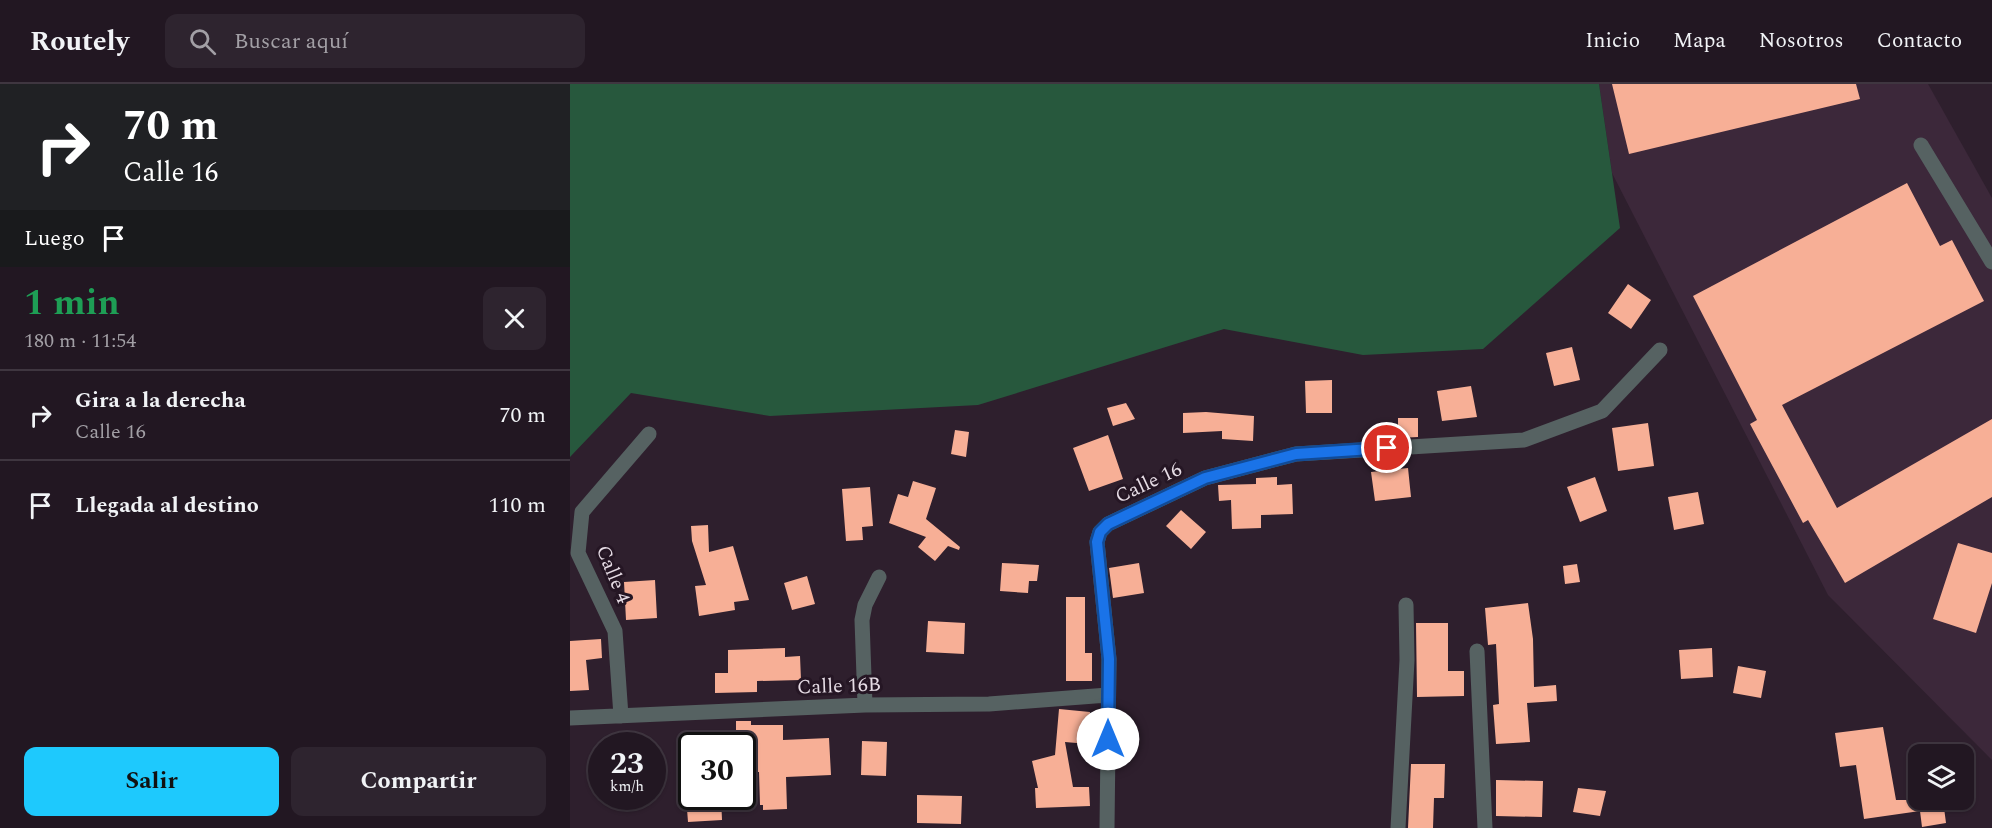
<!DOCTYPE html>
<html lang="es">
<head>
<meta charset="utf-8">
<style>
	:root { --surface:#221722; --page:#2e242f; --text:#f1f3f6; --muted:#a29fa5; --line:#3f3640; --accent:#1ec9fd }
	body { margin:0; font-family:Spectral,serif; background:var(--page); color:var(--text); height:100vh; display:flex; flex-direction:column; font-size:22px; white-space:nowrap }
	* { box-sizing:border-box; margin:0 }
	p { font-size:20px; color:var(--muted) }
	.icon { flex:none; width:33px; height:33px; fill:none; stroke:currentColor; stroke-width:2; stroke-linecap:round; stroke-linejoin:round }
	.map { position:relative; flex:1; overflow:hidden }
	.panel { display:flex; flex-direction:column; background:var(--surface); width:570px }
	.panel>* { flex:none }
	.guide { background:#202124; color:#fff; overflow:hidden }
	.fabs { position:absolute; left:1338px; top:660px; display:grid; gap:12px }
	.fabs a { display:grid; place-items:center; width:66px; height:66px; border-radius:12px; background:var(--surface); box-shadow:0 2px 4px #0004,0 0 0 2px var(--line); font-size:30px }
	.speed { position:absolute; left:18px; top:648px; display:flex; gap:12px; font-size:30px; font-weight:700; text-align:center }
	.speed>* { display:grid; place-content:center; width:78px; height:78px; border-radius:50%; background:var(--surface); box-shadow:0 2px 4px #0004,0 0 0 2px var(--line); line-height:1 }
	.speed small { font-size:15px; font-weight:400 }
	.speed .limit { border:3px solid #111; border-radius:9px; background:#fff; color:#111 }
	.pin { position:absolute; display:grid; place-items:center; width:51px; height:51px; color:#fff; margin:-26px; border:3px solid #fff; border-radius:50%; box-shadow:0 2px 6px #0007 }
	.me { position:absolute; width:66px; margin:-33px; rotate:0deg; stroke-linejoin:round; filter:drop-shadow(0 0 4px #0008) }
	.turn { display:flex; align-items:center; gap:21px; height:126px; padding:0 24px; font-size:27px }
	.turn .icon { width:78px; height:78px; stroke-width:2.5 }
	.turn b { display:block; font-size:42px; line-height:51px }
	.then { display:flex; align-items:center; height:57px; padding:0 24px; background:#0003; gap:12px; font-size:22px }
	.round { display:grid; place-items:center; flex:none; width:63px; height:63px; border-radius:12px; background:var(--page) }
	.headline { display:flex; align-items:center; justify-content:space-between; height:102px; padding:0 24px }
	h1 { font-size:36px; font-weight:700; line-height:45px; color:#1e9e55 }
	.button { display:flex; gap:12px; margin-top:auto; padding:12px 24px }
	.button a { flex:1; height:69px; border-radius:12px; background:var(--accent); color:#111; font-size:24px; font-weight:700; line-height:69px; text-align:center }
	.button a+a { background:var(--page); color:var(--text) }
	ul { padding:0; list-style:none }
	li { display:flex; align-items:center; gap:18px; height:90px; padding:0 24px; border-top:2px solid var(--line) }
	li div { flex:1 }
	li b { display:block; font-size:22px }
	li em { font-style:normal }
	header { display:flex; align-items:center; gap:36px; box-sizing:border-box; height:84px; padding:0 30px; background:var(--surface); border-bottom:2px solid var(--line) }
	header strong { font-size:28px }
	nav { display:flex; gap:33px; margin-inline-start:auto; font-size:21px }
	.search { width:420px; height:54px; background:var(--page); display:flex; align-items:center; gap:15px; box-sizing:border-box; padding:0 21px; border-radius:12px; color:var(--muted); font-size:22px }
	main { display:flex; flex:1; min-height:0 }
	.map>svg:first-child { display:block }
</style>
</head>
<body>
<header>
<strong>Routely</strong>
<div class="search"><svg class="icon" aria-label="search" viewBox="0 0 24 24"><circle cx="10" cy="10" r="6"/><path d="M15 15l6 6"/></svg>Buscar aquí</div>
<nav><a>Inicio</a><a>Mapa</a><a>Nosotros</a><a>Contacto</a></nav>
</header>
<main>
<section class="panel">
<div class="guide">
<div class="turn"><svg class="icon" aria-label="right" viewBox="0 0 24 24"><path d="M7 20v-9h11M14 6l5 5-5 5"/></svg><div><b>70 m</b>Calle 16</div></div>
<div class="then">Luego<svg class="icon" aria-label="arrive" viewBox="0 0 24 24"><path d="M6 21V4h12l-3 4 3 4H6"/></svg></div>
</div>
<div class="headline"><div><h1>1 min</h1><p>180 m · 11:54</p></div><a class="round"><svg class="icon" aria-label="close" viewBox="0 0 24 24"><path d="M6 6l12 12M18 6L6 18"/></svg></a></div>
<ul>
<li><svg class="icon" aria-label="right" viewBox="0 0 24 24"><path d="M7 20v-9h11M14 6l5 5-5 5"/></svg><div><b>Gira a la derecha</b><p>Calle 16</p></div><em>70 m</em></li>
<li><svg class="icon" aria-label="arrive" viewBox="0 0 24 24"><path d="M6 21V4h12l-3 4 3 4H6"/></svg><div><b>Llegada al destino</b></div><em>110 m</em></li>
</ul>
<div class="button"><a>Salir</a><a>Compartir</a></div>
</section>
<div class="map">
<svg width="1422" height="744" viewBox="0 0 1422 744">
	<rect width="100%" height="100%" fill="#2e1f2d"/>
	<path fill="#3c283a" d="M 1029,0 L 1358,0 L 1422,114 L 1422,676 L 1258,511 L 1042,89 Z"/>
	<path fill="#27583d" d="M 0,0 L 1029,0 L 1050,144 L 913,265 L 793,271 L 654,245 L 408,321 L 200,332 L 61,309 L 0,373 Z"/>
	<path fill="#f7af96" d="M 1042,0 L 1286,0 L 1290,15 L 1059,70 Z
		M 1337,99 L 1370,162 L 1382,156 L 1414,217 L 1212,321 L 1267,424 L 1422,335 L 1422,413 L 1275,499 L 1238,436 L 1233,439 L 1180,340 L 1187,336 L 1123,212 Z
		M 1058,200 L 1081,216 L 1061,245 L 1038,229 Z
		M 1002,263 L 1010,296 L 984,302 L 976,269 Z
		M 762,296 L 762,329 L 736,329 L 735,297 Z
		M 901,302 L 907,333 L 872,337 L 867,307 Z
		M 556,319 L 565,335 L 543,342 L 537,324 Z
		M 636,328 L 684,332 L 683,357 L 652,355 L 652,347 L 613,349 L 613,329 Z
		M 828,334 L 848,334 L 848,353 L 828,354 Z
		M 1078,339 L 1084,382 L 1048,387 L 1042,344 Z
		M 385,346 L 399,348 L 396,373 L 381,370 Z
		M 538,351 L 553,395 L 519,407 L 503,364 Z
		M 838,384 L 841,413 L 805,417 L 801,388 Z
		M 707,393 L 707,401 L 722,400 L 723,430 L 691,431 L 691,444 L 662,445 L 661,416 L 649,417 L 648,401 L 686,400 L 686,394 Z
		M 1025,393 L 1037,427 L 1010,438 L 997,403 Z
		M 343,397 L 366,404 L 356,435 L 390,463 L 389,466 L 378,462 L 365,477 L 348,463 L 356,453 L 319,439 L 328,410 L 338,413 Z
		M 300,403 L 303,442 L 292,443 L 293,456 L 276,457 L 272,405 Z
		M 1128,408 L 1134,440 L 1104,446 L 1098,413 Z
		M 611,426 L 636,448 L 621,465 L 596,442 Z
		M 138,441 L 139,468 L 163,462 L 179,516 L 164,518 L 165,526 L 129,532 L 125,502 L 136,501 L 122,457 L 121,442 Z
		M 1388,459 L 1422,469 L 1422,499 L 1406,549 L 1363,535 Z
		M 432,479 L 469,481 L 467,497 L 459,497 L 458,509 L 430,507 Z
		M 569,479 L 574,509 L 543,514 L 539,484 Z
		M 1007,480 L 1010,498 L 995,500 L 993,482 Z
		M 237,492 L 245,520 L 222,526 L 214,499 Z
		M 85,496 L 87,534 L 56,536 L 54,498 Z
		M 496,513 L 515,513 L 515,569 L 522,569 L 522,597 L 496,597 Z
		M 958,519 L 963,555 L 964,603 L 986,601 L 987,617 L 957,619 L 960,658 L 926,660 L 923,621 L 929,620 L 926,560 L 918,561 L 915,524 Z
		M 358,537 L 395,539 L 394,570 L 356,568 Z
		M 846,539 L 878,539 L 878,587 L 894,587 L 894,612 L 847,613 Z
		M 31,555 L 32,574 L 16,576 L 19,606 L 0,607 L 0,557 Z
		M 215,564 L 215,573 L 230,572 L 231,596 L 187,597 L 187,608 L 145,609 L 145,589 L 158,589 L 158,566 Z
		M 1142,564 L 1143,593 L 1111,595 L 1109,566 Z
		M 1168,582 L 1196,587 L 1191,614 L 1163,609 Z
		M 489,625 L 520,628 L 518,660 L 495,658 L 503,703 L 519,703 L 520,722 L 466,724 L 465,704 L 468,704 L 462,677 L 485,671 Z
		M 166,637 L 181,637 L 181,641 L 213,641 L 213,656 L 259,654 L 261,691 L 216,693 L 217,725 L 193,726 L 193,721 L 190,721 L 189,688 L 181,688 L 181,661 L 166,661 Z
		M 1313,643 L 1326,716 L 1373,716 L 1376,739 L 1352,743 L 1350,727 L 1294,735 L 1286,681 L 1270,683 L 1265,649 Z
		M 292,657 L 317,658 L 316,692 L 291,691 Z
		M 841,680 L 875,680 L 874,714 L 864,714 L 863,744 L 838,744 Z
		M 926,696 L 973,697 L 972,733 L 926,732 Z
		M 1008,704 L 1036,707 L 1030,732 L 1003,728 Z
		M 347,711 L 392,712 L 391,740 L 347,739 Z
		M 116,712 L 151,712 L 152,736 L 118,738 Z"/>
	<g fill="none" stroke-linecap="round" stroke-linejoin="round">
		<path stroke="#566262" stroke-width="15" d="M 1351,61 L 1422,178
			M 907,567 L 915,744
			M 295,621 L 292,536 L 295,521 L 309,493
			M 51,632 L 45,547 L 8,469 L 12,428 L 79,350
			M 0,634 L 295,621 L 419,620 L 538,611
			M 537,744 L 539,575 L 527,458 L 530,448 L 538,440 L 635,394 L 726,370 L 954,356 L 1032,327 L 1090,266
			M 828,744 L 837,576 L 836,521"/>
	</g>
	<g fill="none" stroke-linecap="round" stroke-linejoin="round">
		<defs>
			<path id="route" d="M 538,655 L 539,575 L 527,458 L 530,448 L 538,440 L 635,394 L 726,370 L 817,364"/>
		</defs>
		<use href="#route" stroke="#114b97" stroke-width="15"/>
		<use href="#route" stroke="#1a73e8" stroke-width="10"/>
	</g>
	<g text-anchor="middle" stroke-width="6" stroke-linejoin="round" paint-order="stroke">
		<g font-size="20" fill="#e7dde6" stroke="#251624">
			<text transform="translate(578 398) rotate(-25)" y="7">Calle 16</text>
			<text transform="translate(44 490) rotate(68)" y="7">Calle 4</text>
			<text transform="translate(269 601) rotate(-2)" y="7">Calle 16B</text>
		</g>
	</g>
</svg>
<div class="fabs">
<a><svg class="icon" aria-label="layers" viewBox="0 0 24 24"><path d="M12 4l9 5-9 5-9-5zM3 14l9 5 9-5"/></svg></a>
</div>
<div class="speed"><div>23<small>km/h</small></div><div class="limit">30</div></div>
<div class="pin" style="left:817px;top:364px;background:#d93025"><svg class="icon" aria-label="arrive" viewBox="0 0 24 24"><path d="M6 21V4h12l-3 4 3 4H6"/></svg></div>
<svg class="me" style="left:538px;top:655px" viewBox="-20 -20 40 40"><circle r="19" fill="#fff"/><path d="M0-13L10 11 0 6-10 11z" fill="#1a73e8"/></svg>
</div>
</main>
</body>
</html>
